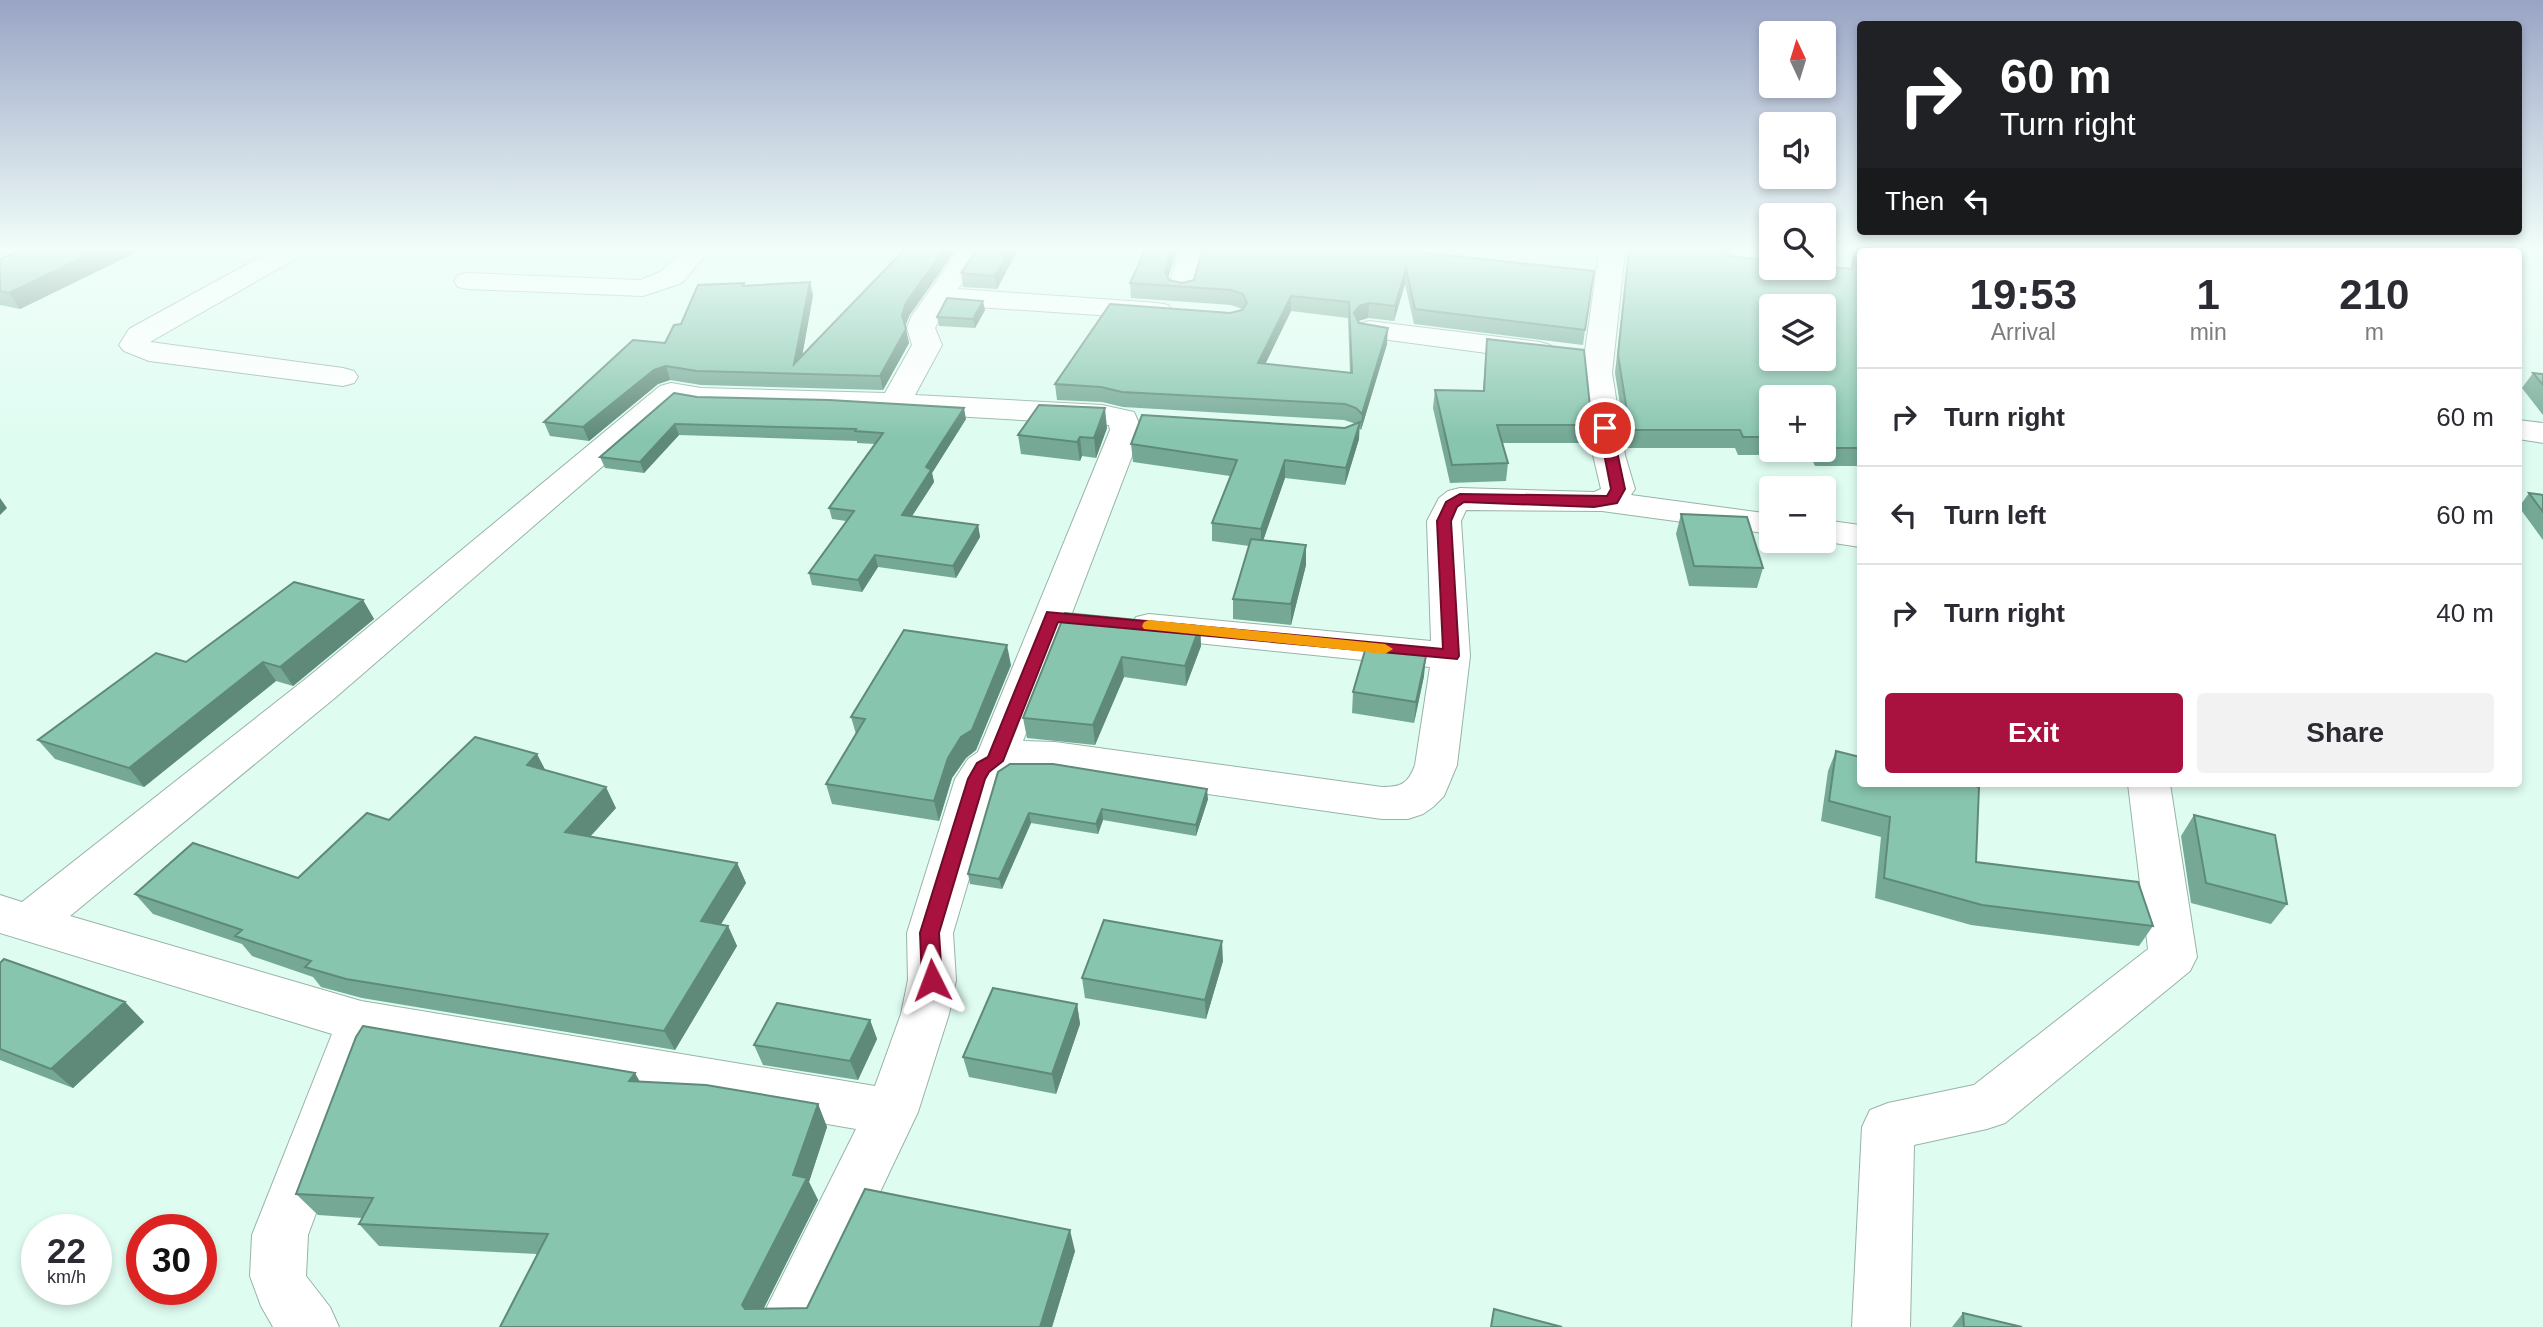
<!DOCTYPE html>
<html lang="en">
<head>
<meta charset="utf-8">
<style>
	:root { --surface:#fff; --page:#f2f2f3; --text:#2b2b33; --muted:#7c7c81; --line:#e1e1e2; --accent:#a9123f }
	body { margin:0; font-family:Helvetica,sans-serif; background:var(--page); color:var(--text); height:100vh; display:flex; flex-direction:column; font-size:26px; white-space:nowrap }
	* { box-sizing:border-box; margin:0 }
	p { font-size:23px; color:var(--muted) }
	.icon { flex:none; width:38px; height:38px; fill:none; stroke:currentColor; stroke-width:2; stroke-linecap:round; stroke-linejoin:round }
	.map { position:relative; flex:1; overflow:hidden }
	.sheet { position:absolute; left:1857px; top:248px; width:665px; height:539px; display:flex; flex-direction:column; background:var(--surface); border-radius:7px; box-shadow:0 4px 10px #0003 }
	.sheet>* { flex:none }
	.guide { position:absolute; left:1857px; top:21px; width:665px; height:214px; border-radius:7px; box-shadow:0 4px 10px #0003; background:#202124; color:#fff; overflow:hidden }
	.needle { width:46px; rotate:356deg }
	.fabs { position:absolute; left:1759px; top:21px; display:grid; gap:14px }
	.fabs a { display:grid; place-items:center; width:77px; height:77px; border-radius:7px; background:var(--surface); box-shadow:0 4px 10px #0003; font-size:35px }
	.speed { position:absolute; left:21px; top:1214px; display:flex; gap:14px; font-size:35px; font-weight:700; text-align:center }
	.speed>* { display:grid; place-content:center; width:91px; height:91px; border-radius:50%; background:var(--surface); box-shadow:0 4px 10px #0003; line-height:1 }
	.speed small { font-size:18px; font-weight:400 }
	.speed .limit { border:10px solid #d22; background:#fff; color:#111 }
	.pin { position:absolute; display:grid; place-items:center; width:60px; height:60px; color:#fff; margin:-30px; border:4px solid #fff; border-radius:50%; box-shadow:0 2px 7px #0007 }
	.me { position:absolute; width:77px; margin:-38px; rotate:357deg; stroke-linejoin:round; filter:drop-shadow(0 0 5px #0008) }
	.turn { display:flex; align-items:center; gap:24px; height:147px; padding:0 28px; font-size:32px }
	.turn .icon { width:91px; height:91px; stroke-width:2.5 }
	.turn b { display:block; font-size:49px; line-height:60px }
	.then { display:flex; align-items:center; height:66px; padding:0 28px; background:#0003; gap:14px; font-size:26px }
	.eta { display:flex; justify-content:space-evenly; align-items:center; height:119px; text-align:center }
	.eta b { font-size:42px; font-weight:800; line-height:49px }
	.action { display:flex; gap:14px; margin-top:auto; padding:14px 28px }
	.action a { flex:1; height:80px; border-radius:7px; background:var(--accent); color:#fff; font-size:28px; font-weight:800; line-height:80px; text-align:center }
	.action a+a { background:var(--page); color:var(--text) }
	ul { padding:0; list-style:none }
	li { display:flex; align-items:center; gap:21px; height:98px; padding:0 28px; border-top:2px solid var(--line) }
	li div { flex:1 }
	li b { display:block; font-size:26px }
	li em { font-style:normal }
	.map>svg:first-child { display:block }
</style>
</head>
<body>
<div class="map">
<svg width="2543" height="1327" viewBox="0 0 2543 1327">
	<rect width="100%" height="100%" fill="#dffcf1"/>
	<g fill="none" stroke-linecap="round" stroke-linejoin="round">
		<defs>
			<path id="minor" d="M 271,251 L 303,251 L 299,257 L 150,342 L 343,368 L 354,371 L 358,377 L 354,383 L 343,386 L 149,361 L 124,351 L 119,345 L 129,329 Z
				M 682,251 L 709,251 L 682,283 L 643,296 L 468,289 L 458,287 L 454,281 L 458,275 L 468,273 L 640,280 L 662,271 Z
				M 963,251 L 975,252 L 979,258 L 958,289 L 1158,303 L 1168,305 L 1172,311 L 1168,317 L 1158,319 L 947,305 L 935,328 L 942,345 L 915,395 L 1102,405 L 1134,412 L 1142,430 L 1023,741 L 1055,742 L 1382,787 C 1401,787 1408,784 1415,765 L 1430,667 L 1149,638 L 1136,635 L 1130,626 L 1136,617 L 1149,614 L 1431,641 L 1427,521 L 1439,498 L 1448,491 L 1460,488 L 1594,492 L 1601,489 L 1593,455 L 1582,373 L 1599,251 L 1625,251 L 1612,373 L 1625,455 L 1635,489 L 1631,495 L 1771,514 L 1771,534 L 1602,511 L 1466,510 L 1461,521 L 1470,656 L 1457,765 L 1444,796 L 1433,807 L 1423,814 L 1408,819 L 1382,819 L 1055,772 L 1011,772 L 998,781 L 953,933 L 956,980 L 949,1014 L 918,1112 L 816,1327 L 757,1327 L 856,1129 L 377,1046 L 308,1235 L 306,1276 L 330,1307 L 339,1327 L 273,1327 L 261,1306 L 250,1276 L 252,1235 L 332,1034 L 0,933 L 0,895 L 22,902 L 308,677 L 660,386 L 671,383 L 701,388 L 885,393 L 912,345 L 907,328 L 911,317 L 957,252 ZM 677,402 L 701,406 L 832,409 L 1109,425 L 1110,430 L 978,752 L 968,759 L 955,779 L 907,933 L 908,980 L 901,1014 L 875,1086 L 361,1001 L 70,916 L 336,697 Z
				M 1179,251 L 1205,251 L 1192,294 L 1182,296 L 1172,294 L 1168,288 Z
				M 1369,321 L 1540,342 L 1550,345 L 1555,351 L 1550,357 L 1540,360 L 1359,336 L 1355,330 L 1359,324 Z
				M 2518,420 L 2543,423 L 2543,443 L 2518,439 Z
				M 1824,520 L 1860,525 L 1860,547 L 1821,541 L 1824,541 Z
				M 2128,784 L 2170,784 L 2197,957 L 2190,971 L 2005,1123 L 1987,1129 L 1914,1145 L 1910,1327 L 1852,1327 L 1862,1127 L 1870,1110 L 1888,1103 L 1974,1085 L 2148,949 Z"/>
		</defs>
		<use href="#minor" stroke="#98b3a9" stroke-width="2"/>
		<use href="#minor" fill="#fff" fill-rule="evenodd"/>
	</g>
	<path fill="#75a996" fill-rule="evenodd" d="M 18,251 L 136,251 L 137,252 L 20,309 L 0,305 L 0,259 Z
		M 903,251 L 955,251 L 909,316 L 905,327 L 909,343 L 883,390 L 701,385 L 670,380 L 658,384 L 589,441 L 550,436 L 544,422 L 665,343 L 681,324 L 745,286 L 813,295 L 802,356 Z
		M 1408,251 L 1585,330 L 1583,345 L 1414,324 L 1405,284 L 1394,321 L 1368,318 L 1358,321 L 1387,344 L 1361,430 L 1359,428 L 1359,439 L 1345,485 L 1285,478 L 1263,540 L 1306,545 L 1306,565 L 1291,625 L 1233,619 L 1233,599 L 1249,546 L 1212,541 L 1212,523 L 1230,476 L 1133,462 L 1131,444 L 1345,428 L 1356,424 L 1344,420 L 1123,407 L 1102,402 L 1057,400 L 1055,384 L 1242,309 L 1231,305 L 1131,298 L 1130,283 L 1168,279 L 1169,280 L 1182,283 ZM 1291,311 L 1348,318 L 1350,373 L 1265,364 Z
		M 1464,251 L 1487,251 L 1487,253 Z
		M 1626,251 L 1728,251 L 1728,256 L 1850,269 L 1854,251 L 2236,251 L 2236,252 L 1860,252 L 1860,466 L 1815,466 L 1810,455 L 1738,455 L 1735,448 L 1627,448 L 1615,373 L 1628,251 ZM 1771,397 L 1824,397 L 1824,450 L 1771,450 Z
		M 2304,251 L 2478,251 L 2478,252 L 2304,252 Z
		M 1016,253 L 997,289 L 963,287 L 961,273 Z
		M 985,310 L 975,328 L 939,326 L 937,317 Z
		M 1487,339 L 1592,425 L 1589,443 L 1502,443 L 1508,463 L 1506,481 L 1450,483 L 1433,408 L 1435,390 L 1483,391 Z
		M 2533,373 L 2543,374 L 2543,415 L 2522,388 Z
		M 697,397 L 966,419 L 932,473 L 934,482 L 912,516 L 978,525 L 980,537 L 956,578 L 878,567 L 862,592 L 812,585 L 809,573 L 846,521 L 832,519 L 829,508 L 875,444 L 857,443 L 857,441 L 679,435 L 644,473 L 605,468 L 600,457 Z
		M 1107,428 L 1096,458 L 1082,456 L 1080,461 L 1021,454 L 1018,435 Z
		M 2529,493 L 2543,495 L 2543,540 L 2519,507 Z
		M 1681,514 L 1763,568 L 1757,588 L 1689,586 L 1676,534 Z
		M 363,600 L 374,619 L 293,686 L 276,681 L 144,787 L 55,759 L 38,740 Z
		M 1065,613 L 1200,626 L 1201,646 L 1186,686 L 1124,677 L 1095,745 L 1027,738 L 1023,718 Z
		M 1011,665 L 976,750 L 966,758 L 952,778 L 939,821 L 832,804 L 826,784 L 856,734 L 851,717 Z
		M 1424,676 L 1414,723 L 1352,713 L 1353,692 Z
		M 1836,751 L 1976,862 L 2153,926 L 2139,946 L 1971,925 L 1875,898 L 1881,837 L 1821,821 L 1828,771 Z
		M 545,770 L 616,808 L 590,837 L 737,863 L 746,883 L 721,924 L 728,926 L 737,946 L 675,1050 L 362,998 L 321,987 L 313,977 L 252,956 L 242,944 L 153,914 L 135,894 L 298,878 Z
		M 998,772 L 1208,799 L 1196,836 L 1103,820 L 1098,834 L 1031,823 L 1002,889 L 970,884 L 968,874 Z
		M 2194,815 L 2287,904 L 2271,924 L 2191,903 L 2181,836 Z
		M 1223,961 L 1206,1019 L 1085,998 L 1082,978 Z
		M 0,963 L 125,1002 L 144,1022 L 73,1088 L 0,1060 Z
		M 1077,1004 L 1080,1024 L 1056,1094 L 969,1077 L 963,1057 Z
		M 870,1020 L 877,1039 L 858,1080 L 763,1065 L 754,1045 Z
		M 640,1082 L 818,1104 L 827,1127 L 809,1182 L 818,1200 L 763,1309 L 807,1308 L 1075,1251 L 1052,1327 L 500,1327 L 537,1254 L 379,1246 L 359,1224 L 362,1218 L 318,1215 L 296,1194 Z
		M 1963,1313 L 2022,1327 L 1952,1327 Z"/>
	<path fill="#5f8a7a" d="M 96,251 L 136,251 L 137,252 L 20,309 L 9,293 Z
		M 943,251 L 955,251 L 909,316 L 904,329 L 902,315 L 906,303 Z
		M 1009,251 L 1016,251 L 1016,253 L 997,289 L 995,276 Z
		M 1171,251 L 1177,251 L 1165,287 L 1165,272 Z
		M 1406,269 L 1405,284 L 1394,321 L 1395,306 Z
		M 810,282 L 813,295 L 799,374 L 794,364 Z
		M 1291,296 L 1291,311 L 1258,379 L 1258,363 Z
		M 983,301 L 985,310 L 975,328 L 973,319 Z
		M 1369,303 L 1368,318 L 1358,321 L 1354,313 L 1359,306 Z
		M 1388,328 L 1387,344 L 1361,430 L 1362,414 Z
		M 906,329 L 909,343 L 883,390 L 880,376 Z
		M 666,366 L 670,380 L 658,384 L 589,441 L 583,427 L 654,370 Z
		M 964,408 L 966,419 L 932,473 L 934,482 L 905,527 L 902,515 L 926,467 Z
		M 1105,408 L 1107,428 L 1096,458 L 1094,438 Z
		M 1360,422 L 1359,439 L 1345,485 L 1346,468 Z
		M 675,424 L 679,435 L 644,473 L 640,462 Z
		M 1080,437 L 1082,456 L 1080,461 L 1077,442 Z
		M 1285,460 L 1285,478 L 1261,547 L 1261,529 Z
		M 0,498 L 7,508 L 0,515 Z
		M 978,525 L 980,537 L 956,578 L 953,566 Z
		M 1306,545 L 1306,565 L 1291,625 L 1291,604 Z
		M 875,555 L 878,567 L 862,592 L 858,580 Z
		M 363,600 L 374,619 L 293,686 L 280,667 Z
		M 1200,626 L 1201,646 L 1186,686 L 1185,666 Z
		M 1007,645 L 1011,665 L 976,750 L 966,758 L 952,778 L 939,821 L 934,801 L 948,758 Z
		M 1426,656 L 1424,676 L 1414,723 L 1416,702 Z
		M 1122,657 L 1124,677 L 1095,745 L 1093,725 Z
		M 263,662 L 276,681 L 144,787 L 129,768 Z
		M 537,754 L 548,775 L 527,765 Z
		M 606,787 L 616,808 L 576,852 L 565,832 Z
		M 1207,789 L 1208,799 L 1196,836 L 1196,825 Z
		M 1102,809 L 1103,820 L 1098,834 L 1096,824 Z
		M 1029,813 L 1031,823 L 1002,889 L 999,879 Z
		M 737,863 L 746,883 L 711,941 L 701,921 Z
		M 728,926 L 737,946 L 675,1050 L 664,1031 Z
		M 1222,941 L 1223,961 L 1206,1019 L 1205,1000 Z
		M 125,1002 L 144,1022 L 73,1088 L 51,1069 Z
		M 1077,1004 L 1080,1024 L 1056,1094 L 1052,1074 Z
		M 870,1020 L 877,1039 L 858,1080 L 850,1061 Z
		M 635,1073 L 648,1096 L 629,1081 Z
		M 818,1104 L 827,1127 L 809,1182 L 818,1200 L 755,1326 L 742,1305 L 793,1175 Z
		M 1070,1230 L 1075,1251 L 1052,1327 L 1040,1327 Z"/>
	<path fill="#88c5af" stroke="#5f8a7a" stroke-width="2" fill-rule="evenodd" d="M 18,251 L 96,251 L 9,293 L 0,291 L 0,259 Z
		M 903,251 L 943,251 L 906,303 L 902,315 L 906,329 L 880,376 L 697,371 L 666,366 L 654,370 L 583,427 L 544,422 L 633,340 L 665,343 L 674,325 L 681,324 L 698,285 L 744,283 L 743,286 L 810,282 L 794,364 Z
		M 976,251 L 1009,251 L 995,276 L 961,273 Z
		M 1145,251 L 1171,251 L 1165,272 L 1169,280 L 1182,283 L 1194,280 L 1202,251 L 1408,251 L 1594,271 L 1585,330 L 1415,309 L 1406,269 L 1395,306 L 1369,303 L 1359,306 L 1354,313 L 1359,323 L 1388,328 L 1362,414 L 1356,408 L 1345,404 L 1122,392 L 1101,387 L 1055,384 L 1110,304 L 1230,313 L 1242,310 L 1247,303 L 1243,294 L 1231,290 L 1130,283 ZM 1291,296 L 1349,302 L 1352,373 L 1258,363 Z
		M 1629,251 L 1728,251 L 1728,256 L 1771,261 L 1771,268 L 1824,268 L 1824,266 L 1852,269 L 1856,251 L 2229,251 L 2229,252 L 1860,252 L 1860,448 L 1824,448 L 1824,397 L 1771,397 L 1771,437 L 1743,437 L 1740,430 L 1630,430 L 1618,355 ZM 1771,306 L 1824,306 L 1824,359 L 1771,359 Z
		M 2318,251 L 2478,251 L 2478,252 L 2319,252 Z
		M 947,298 L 983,301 L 973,319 L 937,317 Z
		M 1487,339 L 1584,350 L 1592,425 L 1497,425 L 1508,463 L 1452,465 L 1435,390 L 1484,391 Z
		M 2533,373 L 2543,374 L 2543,385 Z
		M 674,393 L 697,397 L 829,400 L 964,408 L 926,467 L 931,470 L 902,515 L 978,525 L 953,566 L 875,555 L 858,580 L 809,573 L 854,511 L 829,508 L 883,433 L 855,431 L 856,429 L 675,424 L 640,462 L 600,457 Z
		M 1039,405 L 1105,408 L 1094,438 L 1080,437 L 1077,442 L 1018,435 Z
		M 1142,415 L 1345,428 L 1360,422 L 1346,468 L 1285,460 L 1261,529 L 1212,523 L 1237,460 L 1131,444 Z
		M 2529,493 L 2543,495 L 2543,512 Z
		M 1681,514 L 1747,517 L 1763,568 L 1694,566 Z
		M 1251,539 L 1306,545 L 1291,604 L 1233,599 Z
		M 294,582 L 363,600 L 280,667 L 263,662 L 129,768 L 38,740 L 156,653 L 186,662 Z
		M 1065,613 L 1200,626 L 1185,666 L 1122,657 L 1093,725 L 1023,718 Z
		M 904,630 L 1007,645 L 972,730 L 961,737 L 948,758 L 934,801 L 826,784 L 865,719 L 851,717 Z
		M 1366,647 L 1426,656 L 1416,702 L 1353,692 Z
		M 475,737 L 537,754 L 527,765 L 606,787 L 565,832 L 737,863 L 701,921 L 728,926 L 664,1031 L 346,979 L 305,967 L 311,961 L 235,936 L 242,930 L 135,894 L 193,843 L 298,878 L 367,813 L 389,820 Z
		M 1836,751 L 1860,757 L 1860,784 L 1969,784 L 1979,787 L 1976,862 L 2138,882 L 2153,926 L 1982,905 L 1884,878 L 1890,817 L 1829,801 Z
		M 1010,764 L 1053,764 L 1207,789 L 1196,825 L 1102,809 L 1096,824 L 1029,813 L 999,879 L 968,874 L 998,772 Z
		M 2194,815 L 2275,835 L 2287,904 L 2206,883 Z
		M 1104,920 L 1222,941 L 1205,1000 L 1082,978 Z
		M 4,959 L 125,1002 L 51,1069 L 0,1049 L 0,963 Z
		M 993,988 L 1077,1004 L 1052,1074 L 963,1057 Z
		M 777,1003 L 870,1020 L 850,1061 L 754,1045 Z
		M 363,1026 L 635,1073 L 629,1081 L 706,1085 L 818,1104 L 793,1175 L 807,1178 L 742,1305 L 745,1309 L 807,1308 L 865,1189 L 1070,1230 L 1040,1327 L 500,1327 L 548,1234 L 359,1224 L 373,1198 L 296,1194 L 356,1037 Z
		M 1494,1309 L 1562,1327 L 1491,1327 Z
		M 1963,1313 L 2022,1327 L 1964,1327 Z"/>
	<linearGradient id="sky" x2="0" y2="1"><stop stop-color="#99a4c5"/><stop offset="0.57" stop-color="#f1fef9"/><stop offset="1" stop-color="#f1fef9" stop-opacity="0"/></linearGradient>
	<rect width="2543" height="437" fill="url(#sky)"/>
	<path fill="#a9123f" stroke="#6e0c29" stroke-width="2" d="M 1605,424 L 1612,428 L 1625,489 L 1617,503 L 1594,507 L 1464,502 L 1457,507 L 1451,521 L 1459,656 L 1457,659 L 1058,622 L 1003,761 L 989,772 L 985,779 L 939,933 L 942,980 L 939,986 L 932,989 L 925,986 L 922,980 L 920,933 L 968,779 L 977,763 L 988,757 L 1047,612 L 1443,649 L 1437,521 L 1446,502 L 1460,494 L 1607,496 L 1611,489 L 1599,428 Z"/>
	<path fill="#f59e0b" d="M 1149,620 L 1385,644 L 1393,649 L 1385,654 L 1144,629 L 1142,626 L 1144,622 Z"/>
</svg>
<div class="fabs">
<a><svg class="needle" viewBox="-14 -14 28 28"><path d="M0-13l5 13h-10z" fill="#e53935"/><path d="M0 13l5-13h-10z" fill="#7c7c81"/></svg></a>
<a><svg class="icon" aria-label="sound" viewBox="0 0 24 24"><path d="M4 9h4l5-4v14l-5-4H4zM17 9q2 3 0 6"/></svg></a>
<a><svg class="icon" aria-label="search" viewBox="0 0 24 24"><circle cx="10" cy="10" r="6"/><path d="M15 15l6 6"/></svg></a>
<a><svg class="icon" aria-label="layers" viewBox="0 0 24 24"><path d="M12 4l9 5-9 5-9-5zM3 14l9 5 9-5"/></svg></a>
<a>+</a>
<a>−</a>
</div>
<div class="speed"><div>22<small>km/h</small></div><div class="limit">30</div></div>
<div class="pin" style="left:1605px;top:428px;background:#d93025"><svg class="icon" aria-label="arrive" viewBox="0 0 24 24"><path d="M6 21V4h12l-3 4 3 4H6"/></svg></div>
<svg class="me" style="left:932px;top:980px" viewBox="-20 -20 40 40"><path d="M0-17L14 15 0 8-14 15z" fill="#a9123f" stroke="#fff" stroke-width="4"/></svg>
<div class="guide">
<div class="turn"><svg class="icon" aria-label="right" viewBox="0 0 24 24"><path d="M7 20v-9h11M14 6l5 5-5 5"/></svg><div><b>60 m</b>Turn right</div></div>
<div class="then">Then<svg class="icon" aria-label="left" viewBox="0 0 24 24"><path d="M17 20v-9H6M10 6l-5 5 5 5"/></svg></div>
</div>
<section class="sheet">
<div class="eta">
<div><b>19:53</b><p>Arrival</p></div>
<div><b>1</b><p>min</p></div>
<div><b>210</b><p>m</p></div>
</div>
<ul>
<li><svg class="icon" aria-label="right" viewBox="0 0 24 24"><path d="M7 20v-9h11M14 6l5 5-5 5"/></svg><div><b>Turn right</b></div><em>60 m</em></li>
<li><svg class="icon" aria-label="left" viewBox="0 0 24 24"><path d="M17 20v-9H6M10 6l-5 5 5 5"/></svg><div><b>Turn left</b></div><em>60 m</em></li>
<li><svg class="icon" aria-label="right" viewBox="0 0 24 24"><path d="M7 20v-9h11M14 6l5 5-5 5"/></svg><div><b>Turn right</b></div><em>40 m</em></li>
</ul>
<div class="action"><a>Exit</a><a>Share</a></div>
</section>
</div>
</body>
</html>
